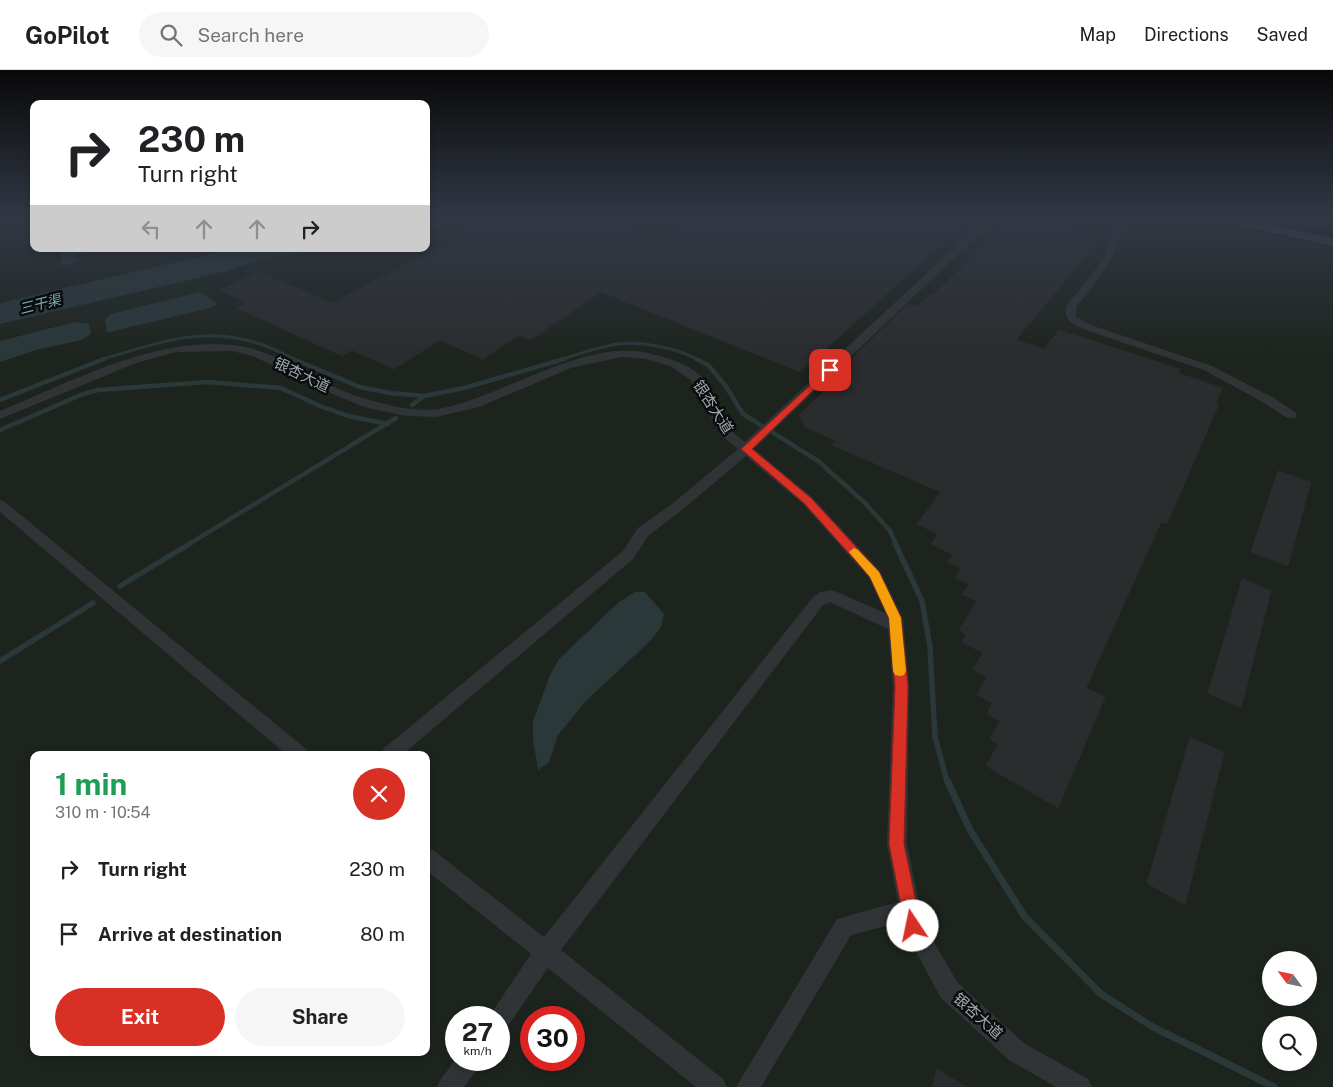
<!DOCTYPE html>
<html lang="en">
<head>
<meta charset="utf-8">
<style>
	:root { --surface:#fff; --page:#f6f6f6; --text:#202124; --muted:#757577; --line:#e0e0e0; --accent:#d93025 }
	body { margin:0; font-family:"Public Sans","Noto Sans SC",sans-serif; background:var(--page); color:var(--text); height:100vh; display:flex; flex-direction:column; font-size:19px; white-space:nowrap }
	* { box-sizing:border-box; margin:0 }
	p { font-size:16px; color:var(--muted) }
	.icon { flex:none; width:28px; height:28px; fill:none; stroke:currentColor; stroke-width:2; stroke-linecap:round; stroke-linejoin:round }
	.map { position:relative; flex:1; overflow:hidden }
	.side { position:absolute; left:30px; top:681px; width:400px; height:305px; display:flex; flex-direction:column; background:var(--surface); border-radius:10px; box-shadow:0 2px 8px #0003 }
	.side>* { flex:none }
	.hud { position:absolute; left:30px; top:30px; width:400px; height:152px; border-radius:10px; box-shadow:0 2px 8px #0003; background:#fff; color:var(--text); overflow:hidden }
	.needle { width:32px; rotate:303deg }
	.fabs { position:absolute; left:1262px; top:881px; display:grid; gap:10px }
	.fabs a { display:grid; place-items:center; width:55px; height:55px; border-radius:50%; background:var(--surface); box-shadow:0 2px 8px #0003; font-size:25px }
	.speed { position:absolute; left:445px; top:936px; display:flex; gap:10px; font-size:25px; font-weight:700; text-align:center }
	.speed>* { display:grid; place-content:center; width:65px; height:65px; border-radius:50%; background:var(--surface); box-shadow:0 2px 8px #0003; line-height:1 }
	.speed small { font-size:12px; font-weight:400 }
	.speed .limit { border:8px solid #d22; background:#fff; color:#111 }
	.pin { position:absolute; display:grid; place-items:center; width:42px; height:42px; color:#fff; margin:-21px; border-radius:10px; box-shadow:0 2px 8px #0006 }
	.me { position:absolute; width:55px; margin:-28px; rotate:349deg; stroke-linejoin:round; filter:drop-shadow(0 0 4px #0008) }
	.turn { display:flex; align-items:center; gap:18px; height:105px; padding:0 25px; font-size:22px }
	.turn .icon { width:65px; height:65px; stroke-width:2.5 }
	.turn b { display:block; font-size:35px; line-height:42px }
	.lanes { display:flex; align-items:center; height:48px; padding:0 25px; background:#0003; justify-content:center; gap:25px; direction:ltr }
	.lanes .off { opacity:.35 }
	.round { display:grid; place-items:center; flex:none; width:52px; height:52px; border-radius:26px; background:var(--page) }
	.headline { display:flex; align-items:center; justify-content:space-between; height:85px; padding:0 25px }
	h1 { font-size:30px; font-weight:700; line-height:38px; color:#1e9e55 }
	.action { display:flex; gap:10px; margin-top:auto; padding:10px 25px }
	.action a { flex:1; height:58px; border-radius:30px; background:var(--accent); color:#fff; font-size:20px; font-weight:700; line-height:58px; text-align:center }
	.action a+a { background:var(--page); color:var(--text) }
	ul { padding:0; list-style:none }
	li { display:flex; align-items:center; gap:15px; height:65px; padding:0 25px }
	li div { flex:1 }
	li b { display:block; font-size:19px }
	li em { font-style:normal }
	header { display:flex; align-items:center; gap:30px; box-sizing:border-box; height:70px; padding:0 25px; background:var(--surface); border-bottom:1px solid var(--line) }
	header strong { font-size:24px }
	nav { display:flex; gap:28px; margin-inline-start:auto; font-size:18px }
	.search { width:350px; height:45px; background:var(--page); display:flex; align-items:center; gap:12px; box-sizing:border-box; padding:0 18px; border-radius:28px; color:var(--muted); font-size:19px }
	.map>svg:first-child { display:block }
</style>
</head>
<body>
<header>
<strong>GoPilot</strong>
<div class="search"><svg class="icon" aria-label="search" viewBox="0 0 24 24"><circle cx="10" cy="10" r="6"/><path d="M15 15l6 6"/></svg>Search here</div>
<nav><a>Map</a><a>Directions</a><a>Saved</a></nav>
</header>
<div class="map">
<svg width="1333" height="1017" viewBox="0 0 1333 1017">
	<rect width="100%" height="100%" fill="#101112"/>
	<path fill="#1d241d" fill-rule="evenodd" d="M 0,146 L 34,146 L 34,179 L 426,179 L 426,146 L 1190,146 L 1333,178 L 1333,1017 L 0,1017 ZM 34,685 L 426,685 L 426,982 L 34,982 ZM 1271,890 L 1309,890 L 1309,928 L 1271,928 ZM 456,948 L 499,948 L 499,990 L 456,990 ZM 531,948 L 574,948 L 574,990 L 531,990 ZM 1271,955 L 1309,955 L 1309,992 L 1271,992 Z"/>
	<path fill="#2a383a" d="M 426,146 L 524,146 L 445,155 L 426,163 Z
		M 34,175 L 34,179 L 118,179 L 77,184 L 75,186 L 77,191 L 64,196 L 61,195 L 61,182 L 44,183 L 34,180 Z
		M 232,179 L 331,179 L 259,190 L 223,202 L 0,254 L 0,233 Z
		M 200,222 L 218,234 L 210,238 L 109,262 L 107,261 L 105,249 L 111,244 Z
		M 75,252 L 89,254 L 91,264 L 81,270 L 36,280 L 0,292 L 0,271 Z
		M 635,522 L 645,522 L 664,544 L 661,557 L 651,570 L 585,632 L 558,665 L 549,692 L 538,700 L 533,669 L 533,651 L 550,605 L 559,589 L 619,532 Z"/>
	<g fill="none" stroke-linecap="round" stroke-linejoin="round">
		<path stroke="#2a383a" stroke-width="3" d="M 100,290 C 154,274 201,255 257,273 C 271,277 284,284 296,290
			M 560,290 C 576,285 592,279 608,276 C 634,269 675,277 699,290"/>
		<path stroke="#2a383a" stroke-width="4.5" d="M 293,289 L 360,317 L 390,323 L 424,326 L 464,318 L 564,289
			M 696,289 L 708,295 L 725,315 L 743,344 L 818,391 L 864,432 L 890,461 L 896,474
			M 0,330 L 104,289
			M 412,335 L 424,326
			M 0,360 L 83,324 L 98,320 L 207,312 L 281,318 L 320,336 L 348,346 L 388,354
			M 189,474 L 396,348"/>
		<path stroke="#2a383a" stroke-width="5.5" d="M 895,473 L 922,531 L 930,577 L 935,667 L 947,711
			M 120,516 L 191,473
			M 0,591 L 93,533"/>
		<path stroke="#2a383a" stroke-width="7" d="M 947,710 L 970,760 L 1025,847 L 1101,924 L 1153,957 L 1274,1017"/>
	</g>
	<path fill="#2b2c2e" stroke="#2a2b2e" d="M 584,146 L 592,146 L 665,171 L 708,146 L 796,146 L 826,156 L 827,146 L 956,146 L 969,150 L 800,302 L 601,222 L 530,270 L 519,265 L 483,289 L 440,270 L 394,299 L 352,280 L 342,286 L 237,238 L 247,233 L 220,220 L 259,202 L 332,233 L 454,170 L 450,168 L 479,154 L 486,157 L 494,153 L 500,155 L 507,151 L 512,153 L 519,150 L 525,152 L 531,148 L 537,151 L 544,147 L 552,150 L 558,147 L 566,149 L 572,147 L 579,149 Z
		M 1014,146 L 1023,146 L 1101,167 L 1016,270 L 1044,279 L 1059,260 L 1180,299 L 1178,303 L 1222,318 L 1216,333 L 1219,334 L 1167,454 L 1161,452 L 1086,618 L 1105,627 L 1058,738 L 986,696 L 998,674 L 990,669 L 1000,651 L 987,644 L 992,633 L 977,625 L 987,607 L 973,599 L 983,583 L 962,572 L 966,564 L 959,560 L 977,531 L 962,524 L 969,514 L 955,508 L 961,498 L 948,492 L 953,485 L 931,474 L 938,464 L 917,454 L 941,422 L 832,375 L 836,371 L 805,357 L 799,345 L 852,294 L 848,292 L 908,234 L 917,237 L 931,224 L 933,225 Z
		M 1278,401 L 1311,412 L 1288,496 L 1251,482 Z
		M 1242,509 L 1271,521 L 1241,638 L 1208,623 Z
		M 1190,667 L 1224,683 L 1185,835 L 1147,813 Z
		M 937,999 L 967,1017 L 932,1017 Z"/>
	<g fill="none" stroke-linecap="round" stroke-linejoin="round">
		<path fill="#313437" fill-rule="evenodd" d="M 988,146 L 998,146 L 754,379 L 813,428 L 880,501 L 903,548 L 909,616 L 907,774 L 923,853 L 957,912 L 1025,974 L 1088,1009 L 1092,1017 L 1056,1017 L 1009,990 L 941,928 L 906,863 L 902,852 L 851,865 L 761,1017 L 736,1017 L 837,849 L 898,832 L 887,774 L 893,616 L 888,559 L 830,532 L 823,535 L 561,880 L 723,1009 L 727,1017 L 696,1017 L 548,898 L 507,957 L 499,960 L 499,948 L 488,948 L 531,884 L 426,800 L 426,777 L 433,780 L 544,867 L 813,527 L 820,522 L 832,520 L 885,543 L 869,508 L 803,434 L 746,386 L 682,440 L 648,466 L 633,489 L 402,685 L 380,685 L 383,679 L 623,481 L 638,458 L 672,434 L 738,379 L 721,365 L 691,310 L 670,296 L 646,289 L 621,287 L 571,298 L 479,337 L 436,347 L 406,346 L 364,337 L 328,322 L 253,286 L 232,281 L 176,282 L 136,293 L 0,349 L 0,341 C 71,312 153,267 232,275 C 268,278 302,301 334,317 C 353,326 373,331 393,336 C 407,339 424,341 438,339 C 502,328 587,266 651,284 C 668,288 686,293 700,305 C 712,316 719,345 730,359 C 734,364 740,368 745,372 Z
			M 1116,146 L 1124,146 C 1121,184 1099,209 1076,237 L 1076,247 L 1091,255 L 1212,296 L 1274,328 L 1295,342 L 1297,345 L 1295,348 L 1287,348 L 1266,334 L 1204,300 L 1083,259 C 1072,253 1064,251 1066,237 C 1089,206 1112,188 1116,146 Z
			M 0,430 L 5,432 L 306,679 L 309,685 L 287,685 L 0,442 Z
			M 456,989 L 482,990 L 478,998 L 464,1017 L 437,1017 L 441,1009 Z"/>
		<path fill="#3f4347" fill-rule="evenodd" d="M 1206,146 L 1231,146 L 1333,168 L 1333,176 L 1212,150 Z"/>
	</g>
	<linearGradient id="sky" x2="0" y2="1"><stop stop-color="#09090a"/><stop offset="0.51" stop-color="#313844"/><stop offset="1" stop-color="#313844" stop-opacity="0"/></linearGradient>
	<rect width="1333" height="289" fill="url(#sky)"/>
	<path fill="#d93025" stroke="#8d1f18" d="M 830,297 L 835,300 L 833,301 L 752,379 L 811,428 L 879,502 L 901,548 L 908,616 L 904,774 L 921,856 L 919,862 L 913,864 L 908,862 L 905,856 L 889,774 L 895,616 L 889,548 L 870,507 L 804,433 L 741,379 Z"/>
	<path fill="#f59e0b" d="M 854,478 L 858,480 L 879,502 L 901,548 L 906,601 L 904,605 L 900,606 L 895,605 L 893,601 L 889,548 L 870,507 L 849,482 Z"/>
	<g text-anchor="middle" stroke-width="5" stroke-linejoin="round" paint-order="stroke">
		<g font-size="14" font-style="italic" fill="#77a4b0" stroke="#0b0c0d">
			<text transform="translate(40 234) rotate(-14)" y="5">三干渠</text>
		</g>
		<g font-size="15" fill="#a1abb3" stroke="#0b0c0d">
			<text transform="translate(302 305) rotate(26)" y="5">银杏大道</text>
			<text transform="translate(713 337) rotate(57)" y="5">银杏大道</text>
			<text transform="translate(978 946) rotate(42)" y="5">银杏大道</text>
		</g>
	</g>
</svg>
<div class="fabs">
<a><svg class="needle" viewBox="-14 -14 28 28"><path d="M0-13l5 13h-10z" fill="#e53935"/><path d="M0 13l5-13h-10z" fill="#757577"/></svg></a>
<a><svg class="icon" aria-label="search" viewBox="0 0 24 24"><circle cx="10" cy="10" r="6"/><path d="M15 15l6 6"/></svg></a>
</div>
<div class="speed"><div>27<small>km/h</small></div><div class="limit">30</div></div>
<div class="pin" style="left:830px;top:300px;background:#d93025"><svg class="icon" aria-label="arrive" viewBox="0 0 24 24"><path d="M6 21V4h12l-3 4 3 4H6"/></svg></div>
<svg class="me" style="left:913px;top:856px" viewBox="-20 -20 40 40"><circle r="19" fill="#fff"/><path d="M0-13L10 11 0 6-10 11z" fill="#d93025"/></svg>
<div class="hud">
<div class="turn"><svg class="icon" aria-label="right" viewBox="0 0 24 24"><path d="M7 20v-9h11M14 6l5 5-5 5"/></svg><div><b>230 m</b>Turn right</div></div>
<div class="lanes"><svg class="icon off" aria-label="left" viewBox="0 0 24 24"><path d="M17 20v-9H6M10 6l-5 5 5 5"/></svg><svg class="icon off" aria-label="ahead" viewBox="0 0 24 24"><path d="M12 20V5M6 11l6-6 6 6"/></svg><svg class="icon off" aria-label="ahead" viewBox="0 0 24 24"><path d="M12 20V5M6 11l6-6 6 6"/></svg><svg class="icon" aria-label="right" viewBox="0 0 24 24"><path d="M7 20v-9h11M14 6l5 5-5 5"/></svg></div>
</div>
<section class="side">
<div class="headline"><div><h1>1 min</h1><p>310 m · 10:54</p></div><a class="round" style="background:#d93025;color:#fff"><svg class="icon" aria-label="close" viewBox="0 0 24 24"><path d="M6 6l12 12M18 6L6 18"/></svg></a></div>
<ul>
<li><svg class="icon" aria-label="right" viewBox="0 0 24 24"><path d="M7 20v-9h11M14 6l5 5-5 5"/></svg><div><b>Turn right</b></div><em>230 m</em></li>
<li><svg class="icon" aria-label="arrive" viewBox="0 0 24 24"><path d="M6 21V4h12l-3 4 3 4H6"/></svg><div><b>Arrive at destination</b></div><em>80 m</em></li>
</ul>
<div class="action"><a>Exit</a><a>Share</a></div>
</section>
</div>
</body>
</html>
